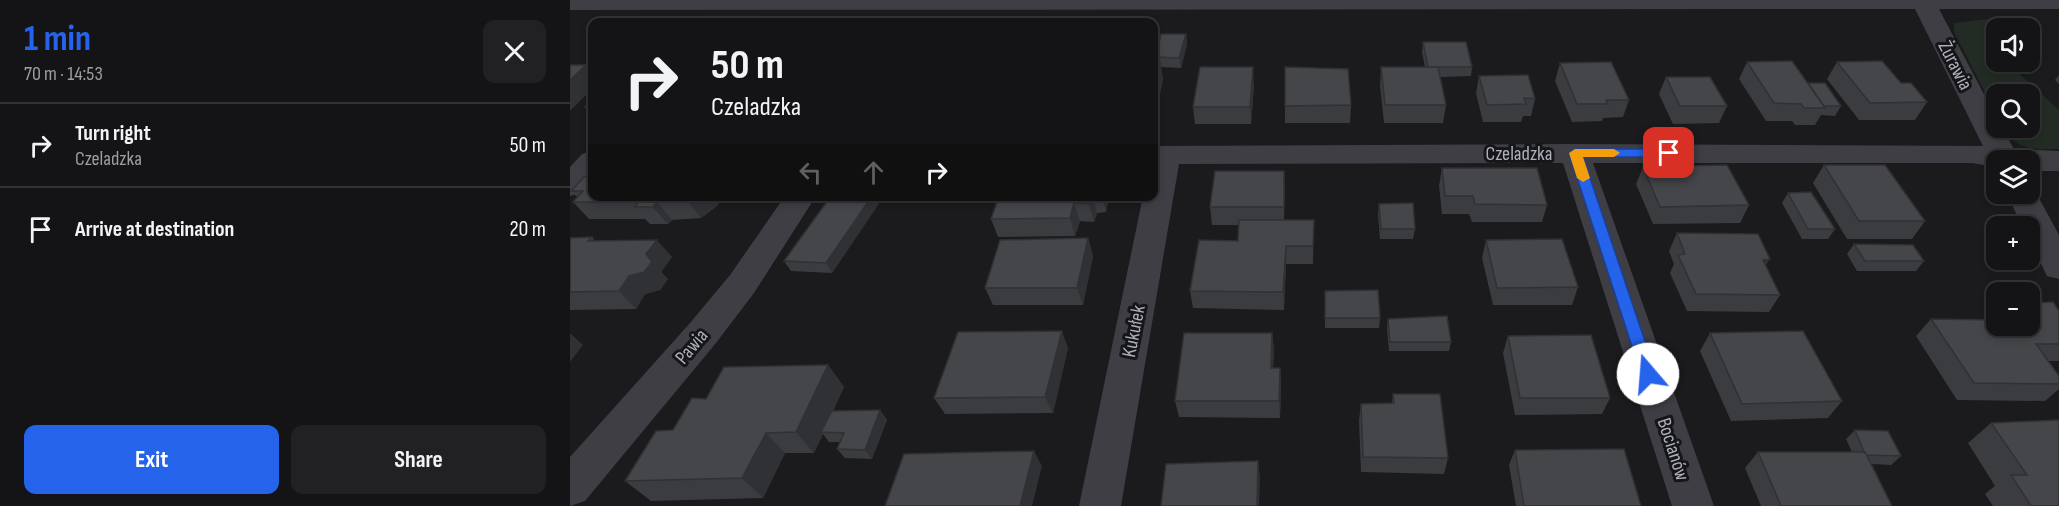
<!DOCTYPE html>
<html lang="en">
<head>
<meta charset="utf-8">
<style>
	:root { --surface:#141416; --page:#212123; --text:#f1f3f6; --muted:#9d9ea1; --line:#333335; --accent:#2563eb }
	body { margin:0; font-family:"Sofia Sans Condensed",sans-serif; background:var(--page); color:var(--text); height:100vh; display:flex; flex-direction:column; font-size:22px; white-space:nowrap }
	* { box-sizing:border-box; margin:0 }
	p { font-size:20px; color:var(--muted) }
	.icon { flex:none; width:33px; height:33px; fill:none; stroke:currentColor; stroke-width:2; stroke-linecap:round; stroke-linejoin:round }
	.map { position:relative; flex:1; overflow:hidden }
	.drawer { display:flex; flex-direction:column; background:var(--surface); width:570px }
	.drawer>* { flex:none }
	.hud { position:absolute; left:18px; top:18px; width:570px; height:183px; border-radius:12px; box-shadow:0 3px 9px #0003,0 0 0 2px var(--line); background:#141416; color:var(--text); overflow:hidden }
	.tools { position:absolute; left:1416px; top:18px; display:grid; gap:12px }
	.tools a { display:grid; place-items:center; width:54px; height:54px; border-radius:12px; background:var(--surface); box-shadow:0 3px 9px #0003,0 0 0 2px var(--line); font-size:30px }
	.pin { position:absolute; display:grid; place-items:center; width:51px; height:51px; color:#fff; margin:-26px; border-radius:12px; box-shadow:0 3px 9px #0006 }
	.me { position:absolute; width:66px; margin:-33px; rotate:342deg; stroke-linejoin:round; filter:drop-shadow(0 0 4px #0008) }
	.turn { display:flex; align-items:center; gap:21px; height:126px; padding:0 24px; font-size:27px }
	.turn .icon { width:78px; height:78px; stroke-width:2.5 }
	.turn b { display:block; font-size:42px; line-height:51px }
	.lanes { display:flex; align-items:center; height:57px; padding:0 24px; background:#0003; justify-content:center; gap:30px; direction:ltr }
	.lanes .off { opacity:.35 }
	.round { display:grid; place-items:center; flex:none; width:63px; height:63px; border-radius:12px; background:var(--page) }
	.overview { display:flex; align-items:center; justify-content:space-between; height:102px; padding:0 24px }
	h1 { font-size:36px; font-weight:700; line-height:45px; color:var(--accent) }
	.primary-button { display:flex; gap:12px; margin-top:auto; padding:12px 24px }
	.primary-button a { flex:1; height:69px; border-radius:12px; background:var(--accent); color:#fff; font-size:24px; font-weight:700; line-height:69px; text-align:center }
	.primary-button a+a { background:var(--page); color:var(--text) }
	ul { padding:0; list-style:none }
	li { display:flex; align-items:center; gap:18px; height:84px; padding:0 24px; border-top:2px solid var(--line) }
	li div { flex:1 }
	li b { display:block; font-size:22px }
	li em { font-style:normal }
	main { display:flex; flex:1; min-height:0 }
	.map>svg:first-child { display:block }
</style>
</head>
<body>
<main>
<section class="drawer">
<div class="overview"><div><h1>1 min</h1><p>70 m · 14:53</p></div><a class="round"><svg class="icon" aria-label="close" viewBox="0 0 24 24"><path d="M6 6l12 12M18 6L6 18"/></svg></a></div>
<ul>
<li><svg class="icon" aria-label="right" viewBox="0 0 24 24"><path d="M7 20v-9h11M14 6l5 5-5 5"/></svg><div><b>Turn right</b><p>Czeladzka</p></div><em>50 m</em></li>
<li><svg class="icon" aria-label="arrive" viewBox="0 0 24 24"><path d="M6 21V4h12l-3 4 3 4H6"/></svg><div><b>Arrive at destination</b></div><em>20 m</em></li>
</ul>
<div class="primary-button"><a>Exit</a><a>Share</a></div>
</section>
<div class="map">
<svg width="1489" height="506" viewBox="0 0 1489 506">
	<rect width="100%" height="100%" fill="#1b1b1d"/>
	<path fill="#222b24" d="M 1425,18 L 1435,28 L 1426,28 L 1426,62 L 1436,62 L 1489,110 L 1489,149 C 1465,149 1446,151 1433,128 L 1460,128 L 1460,94 L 1426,94 L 1426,114 L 1384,32 L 1384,23 Z"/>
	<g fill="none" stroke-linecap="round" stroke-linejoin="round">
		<path fill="#3e3e44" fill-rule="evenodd" d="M 0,0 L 1489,0 L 1489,9 L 1369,9 L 1426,117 L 1426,128 L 1432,128 L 1444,149 L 1489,151 L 1489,171 L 1460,171 L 1460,160 L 1426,160 L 1426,167 L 1402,163 L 1023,163 L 1144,506 L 1102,506 L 993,163 L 609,164 L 551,506 L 509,506 L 573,196 L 584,196 L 584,146 L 1005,144 L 1413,146 L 1345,9 L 0,10 Z
			M 22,151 L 22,179 L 11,193 L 0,196 L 0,167 L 12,154 Z
			M 1460,186 L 1463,187 L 1489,235 L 1489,279 L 1477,276 L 1460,241 L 1460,226 L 1452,226 L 1437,194 L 1460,194 Z
			M 215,196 L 246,196 L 184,293 L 146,343 L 15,501 L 0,506 L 0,457 L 120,323 L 160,275 Z"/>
	</g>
	<path fill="#3b3c40" d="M 616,34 L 617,44 L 611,68 L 591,67 L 593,79 L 584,123 L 587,62 L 586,57 Z
		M 853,42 L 902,67 L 901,76 L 870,77 L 876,105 L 873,123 L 814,123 L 810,85 L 811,67 L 855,67 L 852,52 Z
		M 1177,62 L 1238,83 L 1271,106 L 1265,116 L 1251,115 L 1245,125 L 1225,125 L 1222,121 L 1196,121 L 1169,79 Z
		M 1267,62 L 1331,83 L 1357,102 L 1345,120 L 1289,120 L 1257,79 Z
		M 990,63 L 1059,100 L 1053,117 L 1033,118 L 1032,121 L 1002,122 L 985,81 Z
		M 1489,75 L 1489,84 L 1485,80 Z
		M 909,76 L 965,99 L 961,116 L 953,116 L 951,122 L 913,122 L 906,93 Z
		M 1096,77 L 1157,106 L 1149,123 L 1103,124 L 1089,94 Z
		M 684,85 L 681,124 L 625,124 L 623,107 Z
		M 22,99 L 22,117 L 15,107 Z
		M 781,105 L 780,123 L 715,123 L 715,106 Z
		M 1254,165 L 1355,221 L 1342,239 L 1277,239 L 1243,183 Z
		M 1073,167 L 1179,205 L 1170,223 L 1083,224 L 1066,184 Z
		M 872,168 L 977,205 L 972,222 L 902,222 L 899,214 L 872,214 L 869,186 Z
		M 714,171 L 714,220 L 744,220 L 743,264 L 716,264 L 714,310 L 623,308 L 620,291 L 668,241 L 669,225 L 642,225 L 640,207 Z
		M 14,177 L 153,196 L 147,206 L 131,218 L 102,220 L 98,224 L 80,224 L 75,219 L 19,219 L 3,202 L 7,197 L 1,191 Z
		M 1218,193 L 1265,229 L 1258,239 L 1232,239 L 1212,203 Z
		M 261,196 L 314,196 L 262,273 L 221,271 L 214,261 Z
		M 451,196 L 539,196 L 536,212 L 527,213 L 524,222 L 510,221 L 505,236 L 428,237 L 421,219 L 449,200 Z
		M 809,204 L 845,229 L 843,239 L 810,239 L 808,214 Z
		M 1107,233 L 1196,265 L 1210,295 L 1199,312 L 1117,311 L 1100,273 L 1104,264 L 1099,251 Z
		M 22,237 L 25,241 L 102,257 L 91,272 L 98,279 L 90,290 L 75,294 L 66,309 L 0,310 L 0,238 Z
		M 518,238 L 523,256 L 513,305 L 423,305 L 415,288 Z
		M 916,240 L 1008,287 L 1002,305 L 923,305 L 912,258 Z
		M 1284,244 L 1354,261 L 1346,271 L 1287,271 L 1277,254 Z
		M 755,291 L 810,318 L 809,328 L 755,328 Z
		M 1426,311 L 1426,326 L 1489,311 L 1489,361 L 1478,361 L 1489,376 L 1489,389 L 1475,401 L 1387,400 L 1346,336 L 1361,319 L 1418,320 Z
		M 818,319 L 881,342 L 879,351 L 819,351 L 817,328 Z
		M 702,333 L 704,350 L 703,368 L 710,368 L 711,385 L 710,418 L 609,417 L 605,401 Z
		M 1140,333 L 1272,401 L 1258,418 L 1161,421 L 1130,351 Z
		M 938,336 L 1040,398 L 1032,414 L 945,415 L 933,353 Z
		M 498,348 L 483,413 L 375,414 L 364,398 Z
		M 258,365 L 274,387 L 263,411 L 310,410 L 317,420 L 302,459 L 275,458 L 267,449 L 270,442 L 259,442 L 253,434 L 244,453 L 215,453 L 193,498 L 81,501 L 55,481 L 103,430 L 136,399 Z
		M 823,394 L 878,458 L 874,474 L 791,472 L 789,420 L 791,404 L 822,403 Z
		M 1421,423 L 1489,506 L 1423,506 L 1415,494 L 1425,486 L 1398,443 Z
		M 1285,430 L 1331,456 L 1321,465 L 1302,464 L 1322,506 L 1191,506 L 1175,468 L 1188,452 L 1282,452 L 1276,439 Z
		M 945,450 L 1071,506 L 946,506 L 939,465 Z"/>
	<path fill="#303134" d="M 616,34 L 617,44 L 611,68 L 609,58 Z
		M 590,62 L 593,79 L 584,123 L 584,92 Z
		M 16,65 L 22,73 L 22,89 L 0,111 L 0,80 Z
		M 683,67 L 684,85 L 681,124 L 680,107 Z
		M 714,171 L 715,188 L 714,225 Z
		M 122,196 L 153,196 L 147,206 L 131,218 L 117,200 Z
		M 302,196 L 314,196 L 262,273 L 256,263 Z
		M 522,196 L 523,196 L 527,213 L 524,222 L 519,204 Z
		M 532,196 L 539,196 L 536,212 Z
		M 87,202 L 102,220 L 98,224 L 83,207 Z
		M 504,203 L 510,221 L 505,236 L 500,218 Z
		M 518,238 L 523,256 L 513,305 L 507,288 Z
		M 87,240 L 102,257 L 91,272 L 98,279 L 90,290 L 75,294 L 66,309 L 49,291 L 59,276 Z
		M 716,246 L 716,264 L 714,310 L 713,292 Z
		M 1200,259 L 1189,276 L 1193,260 Z
		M 492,331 L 498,348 L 483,413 L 475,397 Z
		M 0,333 L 13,345 L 0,362 Z
		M 702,333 L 704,350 L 702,385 L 701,368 Z
		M 258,365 L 274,387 L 253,433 L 251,432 L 253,434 L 244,453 L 226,432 Z
		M 710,368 L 711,385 L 710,418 L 709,401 Z
		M 310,410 L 317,420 L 302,459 L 295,450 Z
		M 196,433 L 215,453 L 193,498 L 172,478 Z
		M 464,451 L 472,466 L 462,506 L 450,506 Z
		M 688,461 L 690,477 L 689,506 L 687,506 Z"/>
	<path fill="#45464a" stroke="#303134" stroke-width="1.5" d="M 591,34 L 616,34 L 609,58 L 586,57 Z
		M 853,42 L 896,42 L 902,67 L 858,67 Z
		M 1222,61 L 1255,108 L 1234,108 L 1231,104 L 1204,103 L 1177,62 Z
		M 1312,61 L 1331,83 L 1341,83 L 1357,102 L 1300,103 L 1267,62 Z
		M 584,62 L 590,62 L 584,92 Z
		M 1041,62 L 1059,100 L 1036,100 L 1038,104 L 1007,104 L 990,63 Z
		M 0,65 L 16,65 L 0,80 Z
		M 630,67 L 683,67 L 680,107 L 623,107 Z
		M 715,67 L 778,69 L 781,105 L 715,106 Z
		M 811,67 L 868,67 L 876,105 L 815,105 Z
		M 958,75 L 965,99 L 954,98 L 956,104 L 917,105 L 909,76 Z
		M 1096,77 L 1140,77 L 1157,106 L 1110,106 Z
		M 1238,83 L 1255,83 L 1271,106 L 1254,106 Z
		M 22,99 L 22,107 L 15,107 Z
		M 1157,165 L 1179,205 L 1090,207 L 1073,167 Z
		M 1254,165 L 1315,165 L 1355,221 L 1289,221 Z
		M 872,168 L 967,168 L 977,205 L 905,204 L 903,196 L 875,196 Z
		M 645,171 L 714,171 L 714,207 L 640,207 Z
		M 14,177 L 22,177 L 22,196 L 122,196 L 117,200 L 87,202 L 83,207 L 65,207 L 68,202 L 3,202 L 13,191 L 1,191 Z
		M 1241,192 L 1265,229 L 1238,229 L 1218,193 Z
		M 261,196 L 302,196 L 256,263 L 214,261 Z
		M 451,196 L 522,196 L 519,204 L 504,203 L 500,218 L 421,219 L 427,202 L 449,200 Z
		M 843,203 L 845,229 L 811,229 L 809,204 Z
		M 669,220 L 744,220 L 743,246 L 716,246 L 713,292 L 620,291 L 629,240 L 668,241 Z
		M 1107,233 L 1188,234 L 1200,259 L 1193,260 L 1210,295 L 1126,294 L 1108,255 L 1115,254 Z
		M 22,237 L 18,241 L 87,240 L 76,254 L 82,262 L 74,272 L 59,276 L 49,291 L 0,292 L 0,238 Z
		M 518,238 L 507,288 L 415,288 L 430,240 Z
		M 992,239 L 1008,287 L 927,288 L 916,240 Z
		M 1284,244 L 1343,245 L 1354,261 L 1295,261 Z
		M 808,290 L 810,318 L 755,318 L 755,291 Z
		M 1483,302 L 1489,311 L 1489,344 L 1466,344 L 1489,376 L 1489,384 L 1404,383 L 1361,319 L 1426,320 L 1426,326 L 1460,326 L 1460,303 Z
		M 877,316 L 881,342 L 820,342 L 818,319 Z
		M 492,331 L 475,397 L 364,398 L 388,332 Z
		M 1233,331 L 1272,401 L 1172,404 L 1140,333 Z
		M 614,333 L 702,333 L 701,368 L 710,368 L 709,401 L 605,401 Z
		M 1021,335 L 1040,398 L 950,398 L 938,336 Z
		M 258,365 L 226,432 L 196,433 L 172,478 L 55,481 L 86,431 L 103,430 L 122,398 L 136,399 L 154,367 Z
		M 823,394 L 870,394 L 878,458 L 793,457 L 791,404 L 824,403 Z
		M 310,410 L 295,450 L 267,449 L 274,433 L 251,432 L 262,411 Z
		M 1489,420 L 1489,506 L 1461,506 L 1441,475 L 1457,475 L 1421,423 Z
		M 1285,430 L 1318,431 L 1331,456 L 1297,455 L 1294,452 Z
		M 1054,449 L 1071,506 L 954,506 L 945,450 Z
		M 464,451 L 450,506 L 315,506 L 334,454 Z
		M 1188,452 L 1295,452 L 1322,506 L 1211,506 Z
		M 688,461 L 687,506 L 591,506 L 596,464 Z"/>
	<path fill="#2563eb" stroke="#184099" stroke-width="1.5" d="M 1005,149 L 1099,149 L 1105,153 L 1099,157 L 1013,157 L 1086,374 L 1084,378 L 1078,380 L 1073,378 L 1071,374 L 999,153 Z"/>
	<path fill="#f59e0b" d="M 1005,149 L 1044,149 L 1050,153 L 1044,157 L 1013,157 L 1020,178 L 1013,182 L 1007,178 L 999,153 Z"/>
	<g text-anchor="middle" stroke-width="6" stroke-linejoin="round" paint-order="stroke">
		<g font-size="20" fill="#adb1bc" stroke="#161618">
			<text transform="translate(1386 65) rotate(63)" y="7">Żurawia</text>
			<text x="949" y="160">Czeladzka</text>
			<text transform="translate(563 331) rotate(-79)" y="7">Kukułek</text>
			<text transform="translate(121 346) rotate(-50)" y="7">Pawia</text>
			<text transform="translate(1104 449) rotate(72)" y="7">Bocianów</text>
		</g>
	</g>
</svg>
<div class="tools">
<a><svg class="icon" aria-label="sound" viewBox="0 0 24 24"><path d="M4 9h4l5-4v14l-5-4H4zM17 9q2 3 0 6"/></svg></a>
<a><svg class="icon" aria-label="search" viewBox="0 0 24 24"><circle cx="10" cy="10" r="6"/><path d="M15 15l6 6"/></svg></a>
<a><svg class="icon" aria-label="layers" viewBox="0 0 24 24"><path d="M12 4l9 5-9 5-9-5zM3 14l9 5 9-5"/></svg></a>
<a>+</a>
<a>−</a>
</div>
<div class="pin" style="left:1099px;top:153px;background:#d93025"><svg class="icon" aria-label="arrive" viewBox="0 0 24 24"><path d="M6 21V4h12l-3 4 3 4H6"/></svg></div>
<svg class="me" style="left:1078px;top:374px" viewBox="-20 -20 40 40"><circle r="19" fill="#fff"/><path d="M0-13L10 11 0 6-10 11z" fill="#2563eb"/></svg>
<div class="hud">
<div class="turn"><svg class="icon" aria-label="right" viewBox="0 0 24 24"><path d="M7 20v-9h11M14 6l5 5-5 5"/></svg><div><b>50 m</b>Czeladzka</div></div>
<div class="lanes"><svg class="icon off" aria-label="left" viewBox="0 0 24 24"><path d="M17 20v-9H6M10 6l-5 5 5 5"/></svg><svg class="icon off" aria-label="ahead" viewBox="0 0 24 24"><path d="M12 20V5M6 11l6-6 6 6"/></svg><svg class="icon" aria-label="right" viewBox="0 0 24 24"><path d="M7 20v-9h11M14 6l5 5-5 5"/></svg></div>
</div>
</div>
</main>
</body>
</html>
